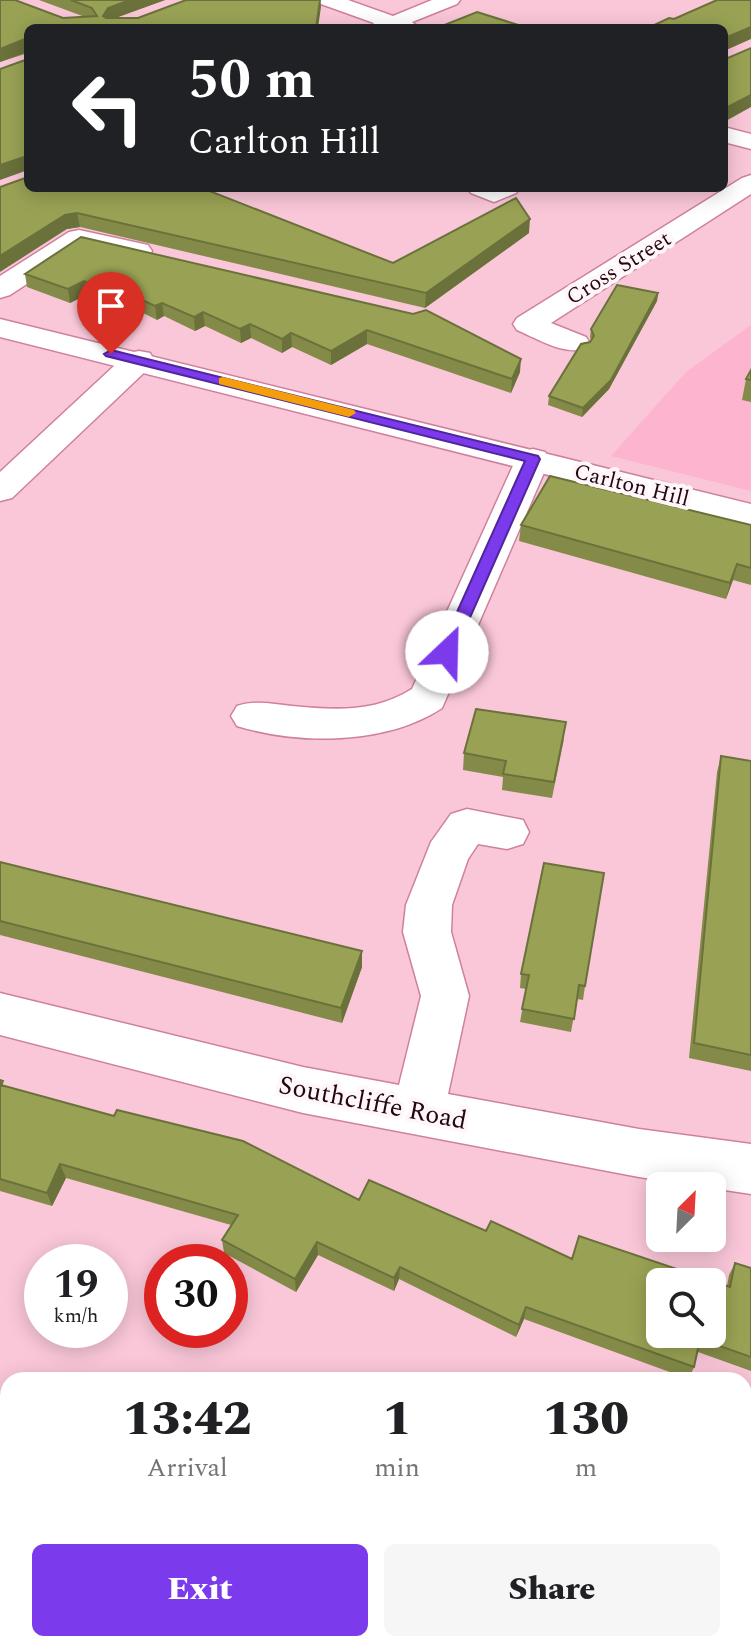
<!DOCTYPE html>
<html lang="en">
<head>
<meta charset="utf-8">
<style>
	:root { --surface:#fff; --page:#f6f6f6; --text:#202124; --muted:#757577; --accent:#7c3aed }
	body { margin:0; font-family:Spectral,serif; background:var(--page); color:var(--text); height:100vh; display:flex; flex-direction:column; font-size:30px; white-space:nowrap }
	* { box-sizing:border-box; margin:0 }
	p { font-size:26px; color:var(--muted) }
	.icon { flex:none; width:44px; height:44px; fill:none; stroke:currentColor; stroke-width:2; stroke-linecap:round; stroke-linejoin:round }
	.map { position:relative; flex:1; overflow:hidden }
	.drawer { position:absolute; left:0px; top:1372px; width:752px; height:280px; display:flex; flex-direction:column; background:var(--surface); border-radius:24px 24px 0 0; box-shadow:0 4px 20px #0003 }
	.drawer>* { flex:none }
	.banner { position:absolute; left:24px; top:24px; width:704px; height:168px; border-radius:12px; box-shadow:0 4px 20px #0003; background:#202124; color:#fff; overflow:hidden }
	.needle { width:52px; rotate:24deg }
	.tools { position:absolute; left:646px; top:1172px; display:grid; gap:16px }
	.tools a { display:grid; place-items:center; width:80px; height:80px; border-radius:12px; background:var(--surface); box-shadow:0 4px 20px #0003; font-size:40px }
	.speed { position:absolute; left:24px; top:1244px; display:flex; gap:16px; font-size:40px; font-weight:700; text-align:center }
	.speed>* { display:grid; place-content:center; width:104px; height:104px; border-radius:50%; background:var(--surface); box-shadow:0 4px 20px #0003; line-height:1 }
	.speed small { font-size:20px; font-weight:400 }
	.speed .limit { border:12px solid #d22; background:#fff; color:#111 }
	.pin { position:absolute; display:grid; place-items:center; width:68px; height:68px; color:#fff; margin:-82px -34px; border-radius:50% 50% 50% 0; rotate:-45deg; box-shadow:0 0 8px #0007 }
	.pin .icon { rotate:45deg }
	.me { position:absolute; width:88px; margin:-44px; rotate:24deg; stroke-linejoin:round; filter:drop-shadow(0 0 6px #0008) }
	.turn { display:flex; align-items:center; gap:28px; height:168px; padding:0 32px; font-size:36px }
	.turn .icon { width:104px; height:104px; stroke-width:2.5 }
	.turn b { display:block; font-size:56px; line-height:68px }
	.eta { display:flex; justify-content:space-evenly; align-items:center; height:136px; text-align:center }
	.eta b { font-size:48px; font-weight:800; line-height:56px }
	.cta { display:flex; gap:16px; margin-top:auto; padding:16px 32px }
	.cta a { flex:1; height:92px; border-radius:12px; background:var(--accent); color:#fff; font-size:32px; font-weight:800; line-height:92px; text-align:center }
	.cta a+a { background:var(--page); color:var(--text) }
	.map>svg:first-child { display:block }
</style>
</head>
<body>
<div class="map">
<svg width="751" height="1652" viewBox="0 0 751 1652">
	<rect width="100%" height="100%" fill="#fac7d9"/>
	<path fill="#fdb4cf" d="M 751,325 L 751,491 L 611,456 L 686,372 Z
		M 744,1501 L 751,1502 L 751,1652 L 0,1652 L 0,1577 L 8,1564 L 8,1644 L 744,1644 Z"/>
	<path fill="#e6b494" d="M 149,1644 L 446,1644 L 462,1652 L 146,1652 Z"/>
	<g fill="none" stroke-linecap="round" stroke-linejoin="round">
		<defs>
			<path id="street" d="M 318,0 L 348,0 L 393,16 L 432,0 L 460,0 L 457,4 L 412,22 L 419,28 L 369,28 L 374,23 L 321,4 Z
				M 724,127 L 751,134 L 751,149 L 724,142 Z
				M 751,175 L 751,194 L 551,323 L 586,337 L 590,343 L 586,349 C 563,355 538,339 517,330 L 513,324 L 517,318 L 742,178 Z
				M 467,188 L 520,188 L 516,193 L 494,202 L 471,193 Z
				M 79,230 L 148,245 L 152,251 L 148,257 L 138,259 L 83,247 L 10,295 L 0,298 L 0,276 L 69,232 Z
				M 139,351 L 150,353 L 154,360 L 150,367 L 12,498 L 0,501 L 0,472 L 128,353 Z
				M 533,449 L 545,452 L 550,459 L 442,708 C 386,745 300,745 237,726 L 231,716 L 237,706 C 255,700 273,704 292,706 C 335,710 374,713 412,689 L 516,459 L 521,452 Z
				M 467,809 L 523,820 L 529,832 L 523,844 L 507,849 L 478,844 L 468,859 L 452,905 L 451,932 L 469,996 L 448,1094 L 639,1129 L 751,1144 L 751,1194 L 639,1177 L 303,1113 L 0,1035 L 0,993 L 303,1067 L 399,1085 L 421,996 L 403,932 L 406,905 L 431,842 L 451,814 Z"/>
			<path id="secondary" d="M 0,319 L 751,504 L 751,526 L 0,337 Z"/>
		</defs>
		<use href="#street" stroke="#cf809f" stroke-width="3"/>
		<use href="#secondary" stroke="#cf809f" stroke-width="3"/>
		<use href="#street" fill="#fff" fill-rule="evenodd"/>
		<use href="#secondary" fill="#fff" fill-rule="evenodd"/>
	</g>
	<path fill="#848b48" d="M 0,0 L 63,18 L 85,17 L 39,0 L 165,0 L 115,18 L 138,18 L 321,7 L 28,28 L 28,53 L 0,62 Z
		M 0,187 L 393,263 L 529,233 L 425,308 L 80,227 L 67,229 Z
		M 81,237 L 520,372 L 511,393 L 367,344 L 331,365 L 292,347 L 282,353 L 251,338 L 241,343 L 205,326 L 195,331 L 164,316 L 157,320 L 127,305 L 118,310 L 86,295 L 70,303 L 27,287 L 25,274 Z
		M 658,293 L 657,301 L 609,389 L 582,417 L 548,405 L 549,396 L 591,340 L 590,337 L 591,329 Z
		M 751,370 L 751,402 L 742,400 L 746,379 Z
		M 521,525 L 751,525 L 751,585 L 733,580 L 726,599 L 519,541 Z
		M 564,739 L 552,798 L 502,790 L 503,777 L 463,770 L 464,753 Z
		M 721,756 L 751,761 L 751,1071 L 689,1058 L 717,772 Z
		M 0,862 L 362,951 L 362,967 L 342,1023 L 0,935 Z
		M 521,974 L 585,986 L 583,1000 L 577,999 L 571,1032 L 520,1022 L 526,989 L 520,988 Z
		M 0,1080 L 5,1087 L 359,1200 L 486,1231 L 572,1259 L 727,1286 L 729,1275 L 735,1263 L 751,1268 L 751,1371 L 698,1352 L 694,1367 L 689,1379 L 524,1319 L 516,1337 L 399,1279 L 394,1291 L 318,1255 L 296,1292 L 224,1253 L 222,1240 L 231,1225 L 66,1178 L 52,1206 L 0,1191 Z"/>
	<path fill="#6b713b" d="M 130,0 L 165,0 L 110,20 L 103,16 L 108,8 Z
		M 320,0 L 321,7 L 318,28 L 316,28 Z
		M 751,27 L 751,39 L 724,51 L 725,38 Z
		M 25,39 L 27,52 L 0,62 L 0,49 Z
		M 751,95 L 751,107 L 724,122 L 724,109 Z
		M 27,156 L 28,170 L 0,180 L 0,165 Z
		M 77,213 L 80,227 L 67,229 L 0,272 L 0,256 L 65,215 Z
		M 530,219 L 529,233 L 425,308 L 426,293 Z
		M 84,281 L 86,295 L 70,303 L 68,289 Z
		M 125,292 L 127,305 L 118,310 L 116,296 Z
		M 658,293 L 657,301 L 609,389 L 582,417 L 583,408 Z
		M 162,303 L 164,316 L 157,320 L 155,306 Z
		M 203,312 L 205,326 L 195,331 L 194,317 Z
		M 250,324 L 251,338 L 241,343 L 240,329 Z
		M 367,330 L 367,344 L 331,365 L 331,351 Z
		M 291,333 L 292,347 L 282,353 L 282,339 Z
		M 521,359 L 520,372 L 511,393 L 512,379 Z
		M 737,564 L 733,580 L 726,599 L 730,583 Z
		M 362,951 L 362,967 L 342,1023 L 341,1008 Z
		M 60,1164 L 66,1178 L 52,1206 L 47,1193 Z
		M 317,1242 L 318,1255 L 296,1292 L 295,1279 Z
		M 400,1267 L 399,1279 L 394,1291 L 394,1278 Z
		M 526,1307 L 524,1319 L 516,1337 L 519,1325 Z"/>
	<path fill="#99a254" stroke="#6b713b" stroke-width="2" fill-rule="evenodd" d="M 0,0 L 15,0 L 63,18 L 97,16 L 92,8 L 71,0 L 130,0 L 108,8 L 103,16 L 106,18 L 138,18 L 186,0 L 320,0 L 316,28 L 28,28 L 28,42 L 25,39 L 0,49 Z
		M 717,0 L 751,0 L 751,27 L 725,38 L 724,50 L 724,28 L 648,28 L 669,18 L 674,19 Z
		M 477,12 L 528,28 L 437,28 Z
		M 751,48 L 751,95 L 724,109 L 724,56 L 728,58 Z
		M 28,59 L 28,160 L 27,156 L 0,165 L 0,69 Z
		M 28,177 L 28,188 L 202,188 L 393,263 L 516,198 L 530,219 L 426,293 L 77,213 L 65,215 L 0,256 L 0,187 Z
		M 81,237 L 413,314 L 426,310 L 521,359 L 512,379 L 367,330 L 331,351 L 291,333 L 282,339 L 250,324 L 240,329 L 203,312 L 194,317 L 162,303 L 155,306 L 125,292 L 116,296 L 84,281 L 68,289 L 25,274 Z
		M 617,285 L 658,293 L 611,380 L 583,408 L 549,396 L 581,344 L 590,342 L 594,336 L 591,329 Z
		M 751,370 L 751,380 L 746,379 Z
		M 550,476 L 751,525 L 751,568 L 737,564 L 730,583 L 521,525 Z
		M 476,709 L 566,722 L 554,782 L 503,774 L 506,761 L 464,753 Z
		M 721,756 L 751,761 L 751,1055 L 694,1043 Z
		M 0,862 L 32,870 L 362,951 L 341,1008 L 0,921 Z
		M 544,863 L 604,873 L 585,986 L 579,985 L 574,1019 L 522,1009 L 529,975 L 521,974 Z
		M 0,1080 L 3,1081 L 1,1085 L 114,1116 L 117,1110 L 243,1141 L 359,1200 L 369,1180 L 486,1231 L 491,1221 L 572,1259 L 579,1236 L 730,1287 L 735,1263 L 751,1268 L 751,1357 L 700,1339 L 694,1367 L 526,1307 L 519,1325 L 400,1267 L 394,1278 L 317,1242 L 295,1279 L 222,1240 L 238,1215 L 60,1164 L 47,1193 L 0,1179 ZM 660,1282 L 712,1282 L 712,1334 L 660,1334 Z"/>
	<path fill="#7c3aed" stroke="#51269a" stroke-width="2" d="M 111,350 L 538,456 L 540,459 L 453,656 L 441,656 L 439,652 L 525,461 L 106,356 L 104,354 Z"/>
	<path fill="#f59e0b" d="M 223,377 L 354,410 L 356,413 L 349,417 L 219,384 L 219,378 Z"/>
	<g text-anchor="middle" stroke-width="8" stroke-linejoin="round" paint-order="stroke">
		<g font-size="22" fill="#220613" stroke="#fff6f9">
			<text transform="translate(618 267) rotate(-32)" y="8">Cross Street</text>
			<text transform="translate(632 484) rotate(14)" y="8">Carlton Hill</text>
		</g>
		<g font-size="26" fill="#220613" stroke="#fff6f9">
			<text transform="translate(373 1102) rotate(11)" y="9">Southcliffe Road</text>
		</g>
	</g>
</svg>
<div class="tools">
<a><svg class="needle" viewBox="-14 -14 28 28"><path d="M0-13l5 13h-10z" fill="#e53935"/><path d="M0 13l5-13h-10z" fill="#757577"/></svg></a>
<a><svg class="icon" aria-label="search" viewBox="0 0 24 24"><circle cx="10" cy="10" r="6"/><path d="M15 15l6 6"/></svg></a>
</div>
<div class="speed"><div>19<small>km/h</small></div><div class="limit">30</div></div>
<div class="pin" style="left:111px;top:354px;background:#d93025"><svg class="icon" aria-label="arrive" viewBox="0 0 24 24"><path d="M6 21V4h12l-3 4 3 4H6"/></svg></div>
<svg class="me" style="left:447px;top:652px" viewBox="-20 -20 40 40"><circle r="19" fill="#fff"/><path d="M0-13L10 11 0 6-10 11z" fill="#7c3aed"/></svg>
<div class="banner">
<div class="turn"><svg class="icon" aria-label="left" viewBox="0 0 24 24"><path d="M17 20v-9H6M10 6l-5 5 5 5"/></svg><div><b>50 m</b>Carlton Hill</div></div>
</div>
<section class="drawer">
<div class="eta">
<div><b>13:42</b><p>Arrival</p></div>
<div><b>1</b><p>min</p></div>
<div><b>130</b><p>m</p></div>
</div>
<div class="cta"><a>Exit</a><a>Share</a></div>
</section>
</div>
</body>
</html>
